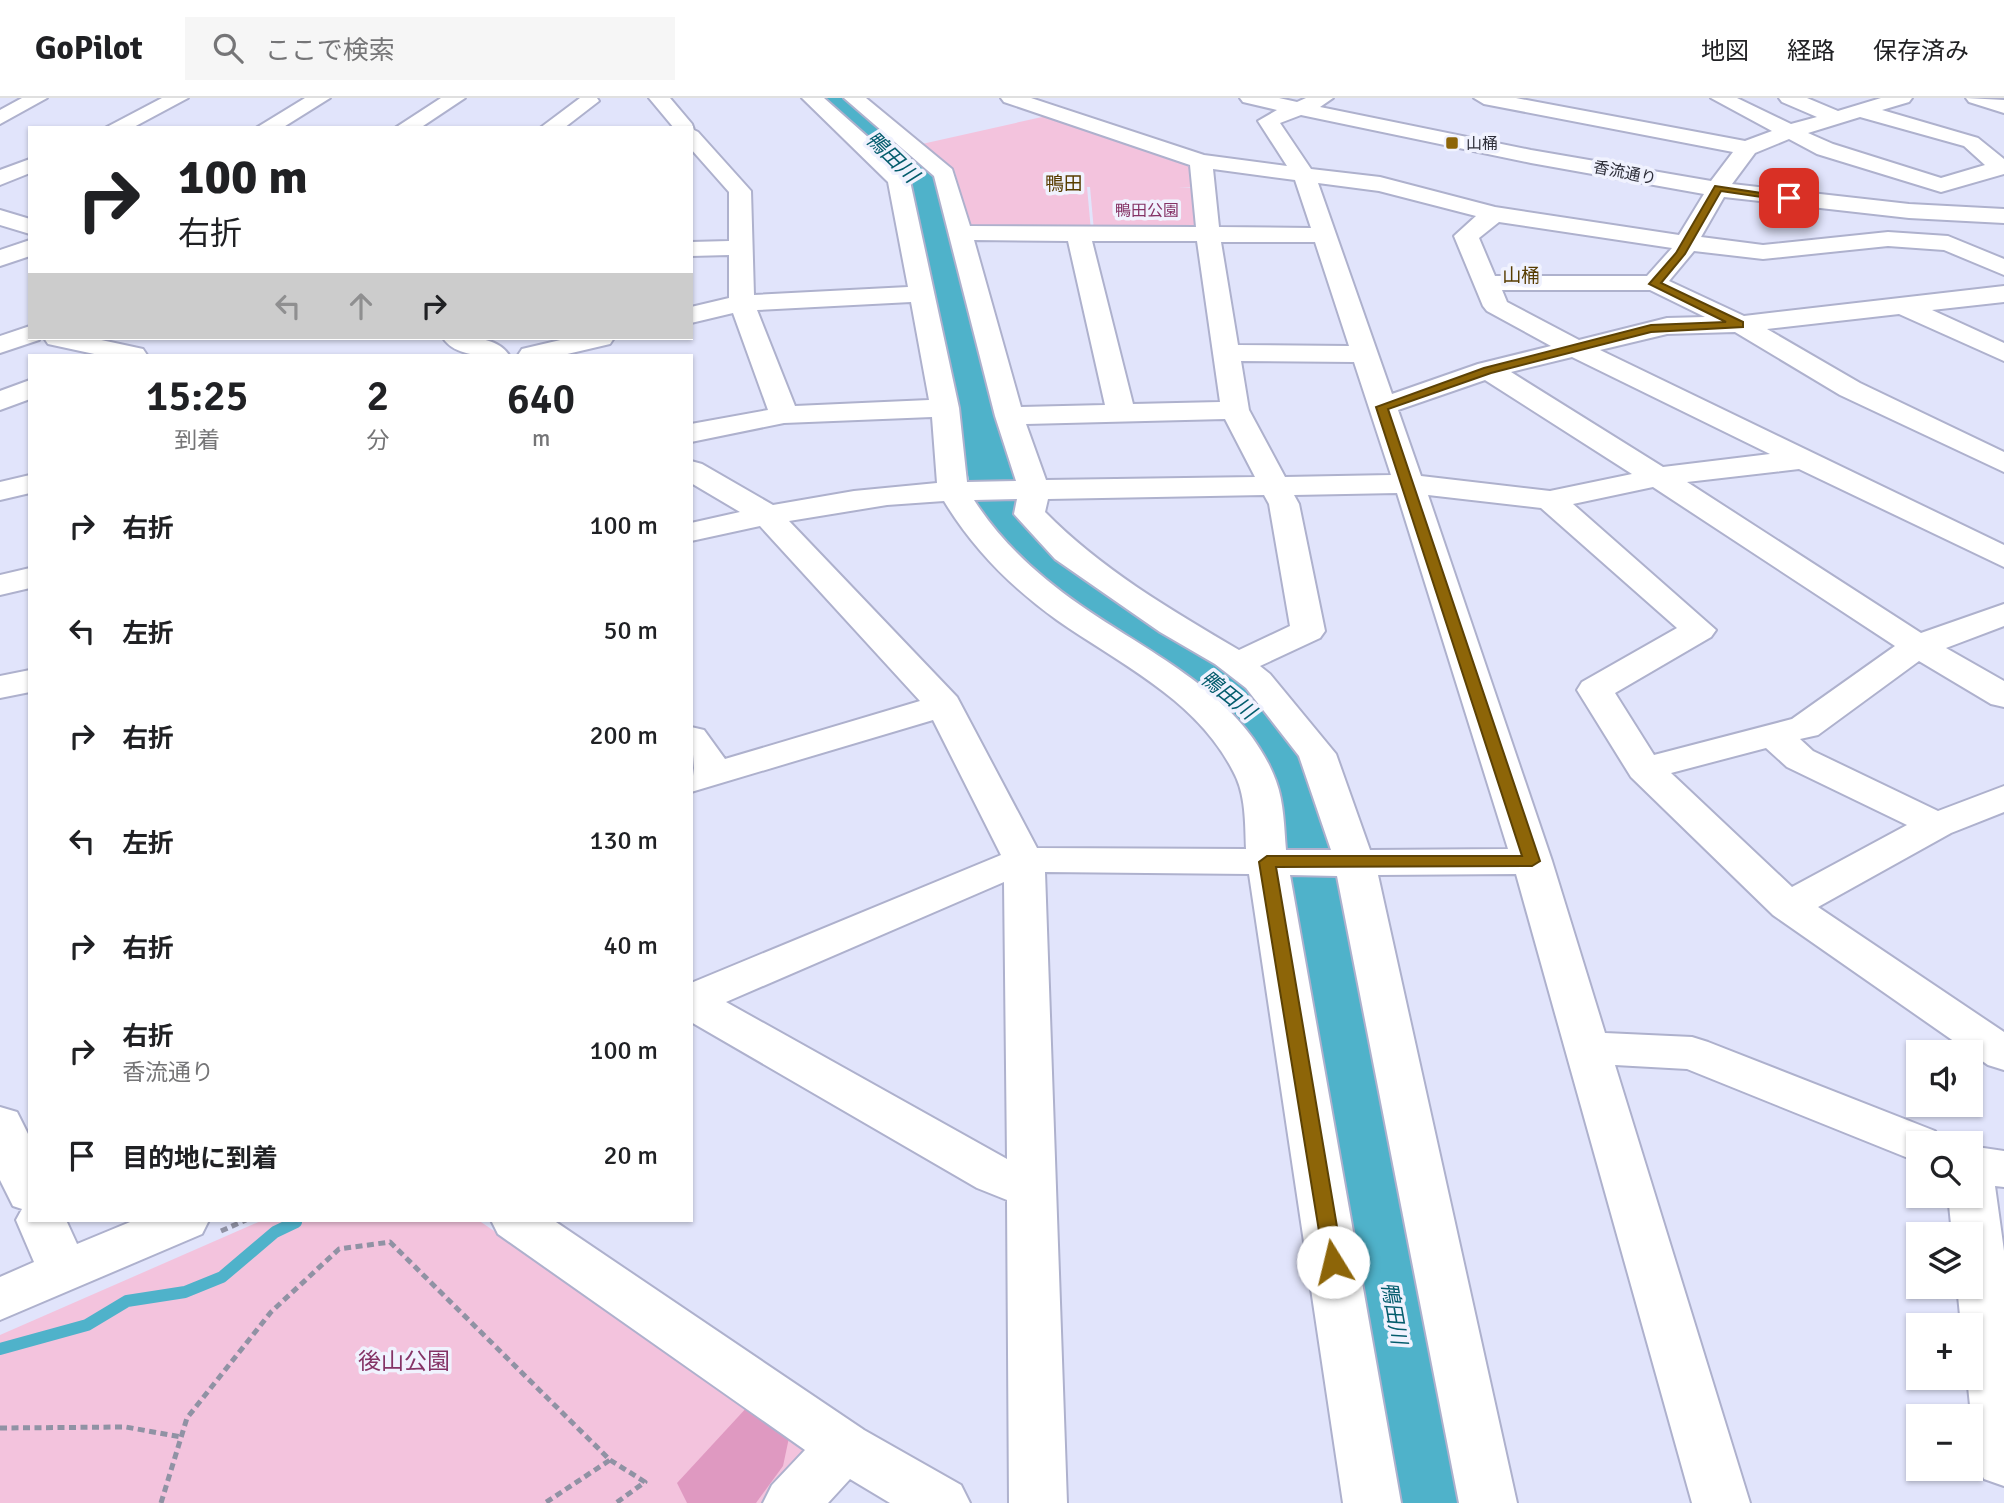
<!DOCTYPE html>
<html lang="ja">
<head>
<meta charset="utf-8">
<style>
	:root { --surface:#fff; --page:#f6f6f6; --text:#202124; --muted:#757577; --line:#e0e0e0 }
	body { margin:0; font-family:Signika,"Noto Sans JP",sans-serif; background:var(--page); color:var(--text); height:100vh; display:flex; flex-direction:column; font-size:26px; white-space:nowrap }
	* { box-sizing:border-box; margin:0 }
	p { font-size:23px; color:var(--muted) }
	.icon { flex:none; width:38px; height:38px; fill:none; stroke:currentColor; stroke-width:2; stroke-linecap:round; stroke-linejoin:round }
	.map { position:relative; flex:1; overflow:hidden }
	.panel { position:absolute; left:28px; top:256px; width:665px; height:868px; display:flex; flex-direction:column; background:var(--surface); border-radius:0px; box-shadow:0 2px 5px #0004 }
	.panel>* { flex:none }
	.top-card { position:absolute; left:28px; top:28px; width:665px; height:214px; border-radius:0px; box-shadow:0 2px 5px #0004; background:#fff; color:var(--text); overflow:hidden }
	.controls { position:absolute; left:1906px; top:942px; display:grid; gap:14px }
	.controls a { display:grid; place-items:center; width:77px; height:77px; border-radius:0px; background:var(--surface); box-shadow:0 2px 5px #0004; font-size:35px }
	.pin { position:absolute; display:grid; place-items:center; width:60px; height:60px; color:#fff; margin:-30px; border-radius:14px; box-shadow:0 4px 10px #0006 }
	.me { position:absolute; width:77px; margin:-38px; rotate:351deg; stroke-linejoin:round; filter:drop-shadow(0 0 5px #0008) }
	.turn { display:flex; align-items:center; gap:24px; height:147px; padding:0 35px; font-size:32px }
	.turn .icon { width:91px; height:91px; stroke-width:2.5 }
	.turn b { display:block; font-size:49px; line-height:60px }
	.lanes { display:flex; align-items:center; height:66px; padding:0 35px; background:#0003; justify-content:center; gap:35px; direction:ltr }
	.lanes .off { opacity:.35 }
	.eta { display:flex; justify-content:space-evenly; align-items:center; height:119px; text-align:center }
	.eta b { font-size:42px; font-weight:600; line-height:49px }
	ul { padding:0; list-style:none }
	li { display:flex; align-items:center; gap:21px; height:105px; padding:0 35px }
	li div { flex:1 }
	li b { display:block; font-size:26px }
	li em { font-style:normal }
	header { display:flex; align-items:center; gap:42px; box-sizing:border-box; height:98px; padding:0 35px; background:var(--surface); border-bottom:2px solid var(--line) }
	header strong { font-size:33px }
	nav { display:flex; gap:38px; margin-inline-start:auto; font-size:24px }
	.search { width:490px; height:63px; background:var(--page); display:flex; align-items:center; gap:18px; box-sizing:border-box; padding:0 24px; border-radius:0px; color:var(--muted); font-size:26px }
	.map>svg:first-child { display:block }
</style>
</head>
<body>
<header>
<strong>GoPilot</strong>
<div class="search"><svg class="icon" aria-label="search" viewBox="0 0 24 24"><circle cx="10" cy="10" r="6"/><path d="M15 15l6 6"/></svg>ここで検索</div>
<nav><a>地図</a><a>経路</a><a>保存済み</a></nav>
</header>
<div class="map">
<svg width="2004" height="1405" viewBox="0 0 2004 1405">
	<rect width="100%" height="100%" fill="#e1e4fb"/>
	<path fill="#f3c3dd" d="M 1051,17 L 1198,65 L 1199,89 L 1178,90 L 1200,90 L 1202,133 L 1094,133 L 1090,89 L 1087,89 L 1091,133 L 968,130 L 955,74 L 922,46 Z
		M 263,1122 L 478,1122 L 808,1346 L 808,1365 L 771,1405 L 0,1405 L 0,1237 Z"/>
	<path fill="#df99c1" d="M 749,1307 L 790,1335 L 783,1368 L 756,1405 L 687,1405 L 677,1385 Z"/>
	<g fill="none" stroke-linecap="round" stroke-linejoin="round">
		<path stroke="#4fb2ca" stroke-width="12" d="M 0,1251 L 87,1227 L 127,1203 L 185,1194 L 222,1179 L 275,1134 L 296,1124"/>
		<path fill="#4fb2ca" fill-rule="evenodd" d="M 812,0 L 846,0 L 931,71 L 948,109 L 1021,405 L 1048,442 L 1125,503 L 1251,582 L 1279,608 L 1306,648 L 1340,742 L 1445,1252 L 1472,1405 L 1384,1405 L 1363,1252 L 1278,742 L 1248,648 L 1237,630 L 1213,606 L 1089,525 L 1014,462 L 974,406 L 912,109 L 903,82 Z"/>
		<defs>
			<path id="minor" d="M 22,0 L 47,0 L 0,26 L 0,12 Z
				M 162,0 L 188,0 L 132,30 L 105,30 Z
				M 305,0 L 330,0 L 282,30 L 256,30 Z
				M 441,0 L 465,0 L 420,30 L 395,30 Z
				M 580,0 L 597,0 L 599,3 L 564,30 L 540,30 Z
				M 649,0 L 670,0 L 692,26 L 694,32 L 698,34 L 751,93 L 754,197 L 908,189 L 888,84 L 802,0 L 824,0 L 897,65 L 910,83 L 959,310 L 967,384 L 1016,383 L 995,318 L 934,78 L 844,0 L 866,0 L 952,71 L 970,128 L 1196,129 L 1190,67 L 1004,4 L 1001,0 L 1031,0 L 1204,57 L 1287,68 L 1258,23 L 1277,12 L 1243,4 L 1240,0 L 1279,0 L 1297,4 L 1306,0 L 1333,0 L 1320,9 L 1531,52 L 1711,83 L 1733,54 L 1484,6 L 1474,0 L 1516,0 L 1745,43 L 1772,33 L 1711,0 L 1737,0 L 1791,26 L 1817,19 L 1782,4 L 1779,0 L 1807,0 L 1838,13 L 1881,0 L 1912,0 L 1909,4 L 1882,12 L 1978,40 L 2004,61 L 2004,76 L 1941,94 L 1817,56 L 1789,41 L 1755,55 L 1732,86 L 1909,106 L 2004,111 L 2004,125 L 1909,120 L 1724,99 L 1701,139 L 1763,147 L 1888,134 L 1948,138 L 2004,161 L 2004,177 L 1944,152 L 1888,148 L 1763,161 L 1694,153 L 1669,183 L 1744,218 L 2004,188 L 2004,204 L 1932,212 L 2004,245 L 2004,263 L 1899,216 L 1767,231 L 1860,285 L 2004,354 L 2004,374 L 1840,297 L 1735,234 L 1667,236 L 1600,252 L 2004,447 L 2004,469 L 1799,371 L 1687,384 L 1921,535 L 2004,506 L 2004,528 L 1946,550 L 2004,583 L 2004,609 L 1991,606 L 1919,563 L 1818,637 L 1800,641 L 1813,653 L 1938,713 L 2004,688 L 2004,714 L 1951,735 L 1818,809 L 2004,934 L 2004,972 L 1988,967 L 1773,817 L 1631,679 L 1577,592 L 1582,584 L 1677,530 L 1541,410 L 1428,397 L 1552,763 L 1605,935 L 1692,939 L 1708,944 L 1935,1033 L 1941,1045 L 1918,1045 L 1918,1064 L 1687,971 L 1615,967 L 1750,1405 L 1692,1405 L 1516,776 L 1378,777 L 1517,1405 L 1459,1405 L 1337,778 L 1290,777 L 1401,1405 L 1343,1405 L 1249,776 L 1045,774 L 1067,1405 L 1009,1405 L 1007,1102 L 977,1090 L 691,924 L 691,885 L 1001,757 L 933,622 L 691,694 L 694,670 L 691,629 L 704,632 L 725,661 L 920,603 L 760,428 L 691,443 L 691,425 L 740,414 L 691,385 L 691,363 L 702,366 L 773,407 L 854,393 L 937,385 L 932,319 L 784,325 L 691,344 L 691,326 L 768,312 L 733,215 L 691,225 L 691,209 L 729,200 L 729,157 L 691,158 L 691,144 L 729,143 L 729,94 L 691,51 L 691,30 L 674,30 ZM 1301,17 L 1531,65 L 1704,96 L 1679,137 L 1495,109 L 1380,79 L 1311,71 L 1280,25 ZM 1860,19 L 1964,48 L 1985,67 L 1941,80 L 1833,46 L 1808,35 ZM 1213,71 L 1295,82 L 1311,130 L 1219,129 ZM 1318,85 L 1379,93 L 1476,118 L 1454,138 L 1483,208 L 1487,213 L 1551,248 L 1478,266 L 1392,296 ZM 1499,124 L 1672,150 L 1647,178 L 1495,178 L 1479,140 ZM 974,142 L 1068,143 L 1105,307 L 1021,309 ZM 1092,143 L 1197,143 L 1220,304 L 1133,306 ZM 1221,144 L 1315,144 L 1349,248 L 1238,247 ZM 1502,192 L 1650,192 L 1705,219 L 1667,220 L 1579,242 L 1507,204 ZM 911,204 L 929,302 L 795,308 L 757,212 ZM 1572,259 L 1770,356 L 1663,369 L 1511,274 ZM 1241,263 L 1354,264 L 1391,377 L 1285,379 L 1249,312 ZM 1485,282 L 1632,376 L 1550,393 L 1421,378 L 1398,312 ZM 1225,321 L 1255,379 L 1046,382 L 1026,326 ZM 1653,389 L 1895,548 L 1792,621 L 1654,657 L 1615,595 L 1711,539 L 1716,532 L 1573,406 ZM 1397,395 L 1508,751 L 1370,752 L 1336,656 L 1270,576 L 1260,568 L 1320,540 L 1325,533 L 1299,406 L 1294,397 ZM 1264,397 L 1269,406 L 1290,528 L 1239,552 C 1171,512 1101,471 1045,414 L 1048,401 ZM 1017,401 L 1014,416 L 1055,461 L 1160,534 L 1215,566 L 1246,590 L 1299,658 L 1331,752 L 1286,752 C 1284,729 1284,705 1276,683 C 1244,597 1150,556 1080,507 C 1038,478 1001,444 974,402 ZM 944,403 C 973,451 1011,489 1057,522 C 1120,566 1196,601 1233,673 C 1246,696 1245,725 1246,751 L 1037,750 L 957,599 L 789,423 L 887,407 ZM 1766,650 L 1787,669 L 1907,727 L 1792,789 L 1671,675 ZM 1004,784 L 1007,1061 L 726,904 Z
				M 1966,0 L 2004,2 L 2004,15 L 1969,4 Z
				M 30,61 L 30,75 L 0,87 L 0,72 Z
				M 0,112 L 30,121 L 30,136 L 0,127 Z
				M 30,142 L 30,158 L 0,168 L 0,152 Z
				M 30,228 L 30,240 L 39,242 L 0,255 L 0,238 Z
				M 44,240 L 92,240 L 143,251 L 147,257 L 99,257 L 48,246 Z
				M 443,240 C 464,239 496,237 509,257 C 488,258 456,260 443,240 Z
				M 569,240 L 614,240 L 610,246 L 563,257 L 518,257 L 522,251 Z
				M 30,282 L 30,301 L 0,312 L 0,293 Z
				M 30,377 L 30,395 L 0,402 L 0,384 Z
				M 30,470 L 30,490 L 0,497 L 0,477 Z
				M 30,572 L 30,594 L 0,600 L 0,578 Z
				M 0,1009 L 17,1014 L 30,1040 L 30,1122 L 66,1122 L 77,1146 L 135,1122 L 209,1122 L 202,1136 L 0,1222 L 0,1179 L 34,1164 L 16,1122 L 22,1111 L 13,1108 L 0,1082 Z
				M 1970,1048 L 2004,1053 L 2004,1089 L 1995,1088 L 2004,1153 L 2004,1388 L 1984,1381 L 1976,1364 L 1967,1279 L 1970,1279 L 1970,1227 L 1961,1227 L 1957,1188 L 1970,1188 L 1970,1136 L 1952,1136 L 1948,1097 L 1970,1097 Z
				M 491,1122 L 553,1122 L 864,1332 L 961,1387 L 970,1405 L 890,1405 L 850,1381 L 828,1405 L 763,1405 L 772,1387 L 805,1352 L 498,1136 Z"/>
		</defs>
		<use href="#minor" stroke="#aeb1cd" stroke-width="4"/>
		<path stroke="#9092a4" stroke-width="5" stroke-dasharray="7 4.5" stroke-linecap="butt" d="M 221,1133 L 246,1122
			M 0,1330 L 126,1329 L 181,1339
			M 610,1362 L 645,1384 L 616,1405
			M 161,1405 L 187,1320 L 271,1214 L 339,1151 L 390,1144 L 610,1362 L 545,1405"/>
		<use href="#minor" fill="#fff" fill-rule="evenodd"/>
	</g>
	<path fill="#8d6508" stroke="#5c4205" stroke-width="2" d="M 1715,88 L 1794,100 L 1789,103 L 1721,93 L 1685,156 L 1661,185 L 1743,224 L 1743,229 L 1651,234 L 1491,275 L 1388,311 L 1540,763 L 1532,768 L 1276,769 L 1343,1164 L 1340,1170 L 1325,1170 L 1259,764 L 1267,758 L 1522,758 L 1376,309 L 1484,270 L 1651,227 L 1726,224 L 1649,186 L 1676,155 Z"/>
	<rect fill="#8d6508" stroke="#f0f2fe" stroke-width="2.5" x="1445" y="38" width="14" height="14" rx="3.5"/>
	<g text-anchor="middle" stroke-width="7" stroke-linejoin="round" paint-order="stroke">
		<g font-size="16" fill="#2e2f3a" stroke="#f0f2fe" text-anchor="start">
			<text x="1466" y="51">山桶</text>
		</g>
		<g font-size="16" fill="#2e2f3a" stroke="#f0f2fe">
			<text transform="translate(1625 74) rotate(11)" y="6">香流通り</text>
		</g>
		<g font-size="16" fill="#853366" stroke="#f0f2fe">
			<text x="1147" y="118">鴨田公園</text>
		</g>
		<g font-size="19" fill="#573c00" stroke="#f0f2fe">
			<text x="1064" y="92">鴨田</text>
			<text x="1521" y="184">山桶</text>
		</g>
		<g font-size="21" font-style="italic" fill="#045c6d" stroke="#f0f2fe">
			<text transform="translate(892 59) rotate(44)" y="7">鴨田川</text>
			<text transform="translate(1228 597) rotate(39)" y="7">鴨田川</text>
			<text transform="translate(1394 1215) rotate(80)" y="7">鴨田川</text>
		</g>
		<g font-size="23" fill="#853366" stroke="#f0f2fe">
			<text x="404" y="1271">後山公園</text>
		</g>
	</g>
</svg>
<div class="controls">
<a><svg class="icon" aria-label="sound" viewBox="0 0 24 24"><path d="M4 9h4l5-4v14l-5-4H4zM17 9q2 3 0 6"/></svg></a>
<a><svg class="icon" aria-label="search" viewBox="0 0 24 24"><circle cx="10" cy="10" r="6"/><path d="M15 15l6 6"/></svg></a>
<a><svg class="icon" aria-label="layers" viewBox="0 0 24 24"><path d="M12 4l9 5-9 5-9-5zM3 14l9 5 9-5"/></svg></a>
<a>+</a>
<a>−</a>
</div>
<div class="pin" style="left:1789px;top:100px;background:#d93025"><svg class="icon" aria-label="arrive" viewBox="0 0 24 24"><path d="M6 21V4h12l-3 4 3 4H6"/></svg></div>
<svg class="me" style="left:1333px;top:1164px" viewBox="-20 -20 40 40"><circle r="19" fill="#fff"/><path d="M0-13L10 11 0 6-10 11z" fill="#8d6508"/></svg>
<div class="top-card">
<div class="turn"><svg class="icon" aria-label="right" viewBox="0 0 24 24"><path d="M7 20v-9h11M14 6l5 5-5 5"/></svg><div><b>100 m</b>右折</div></div>
<div class="lanes"><svg class="icon off" aria-label="left" viewBox="0 0 24 24"><path d="M17 20v-9H6M10 6l-5 5 5 5"/></svg><svg class="icon off" aria-label="ahead" viewBox="0 0 24 24"><path d="M12 20V5M6 11l6-6 6 6"/></svg><svg class="icon" aria-label="right" viewBox="0 0 24 24"><path d="M7 20v-9h11M14 6l5 5-5 5"/></svg></div>
</div>
<section class="panel">
<div class="eta">
<div><b>15:25</b><p>到着</p></div>
<div><b>2</b><p>分</p></div>
<div><b>640</b><p>m</p></div>
</div>
<ul>
<li><svg class="icon" aria-label="right" viewBox="0 0 24 24"><path d="M7 20v-9h11M14 6l5 5-5 5"/></svg><div><b>右折</b></div><em>100 m</em></li>
<li><svg class="icon" aria-label="left" viewBox="0 0 24 24"><path d="M17 20v-9H6M10 6l-5 5 5 5"/></svg><div><b>左折</b></div><em>50 m</em></li>
<li><svg class="icon" aria-label="right" viewBox="0 0 24 24"><path d="M7 20v-9h11M14 6l5 5-5 5"/></svg><div><b>右折</b></div><em>200 m</em></li>
<li><svg class="icon" aria-label="left" viewBox="0 0 24 24"><path d="M17 20v-9H6M10 6l-5 5 5 5"/></svg><div><b>左折</b></div><em>130 m</em></li>
<li><svg class="icon" aria-label="right" viewBox="0 0 24 24"><path d="M7 20v-9h11M14 6l5 5-5 5"/></svg><div><b>右折</b></div><em>40 m</em></li>
<li><svg class="icon" aria-label="right" viewBox="0 0 24 24"><path d="M7 20v-9h11M14 6l5 5-5 5"/></svg><div><b>右折</b><p>香流通り</p></div><em>100 m</em></li>
<li><svg class="icon" aria-label="arrive" viewBox="0 0 24 24"><path d="M6 21V4h12l-3 4 3 4H6"/></svg><div><b>目的地に到着</b></div><em>20 m</em></li>
</ul>
</section>
</div>
</body>
</html>
